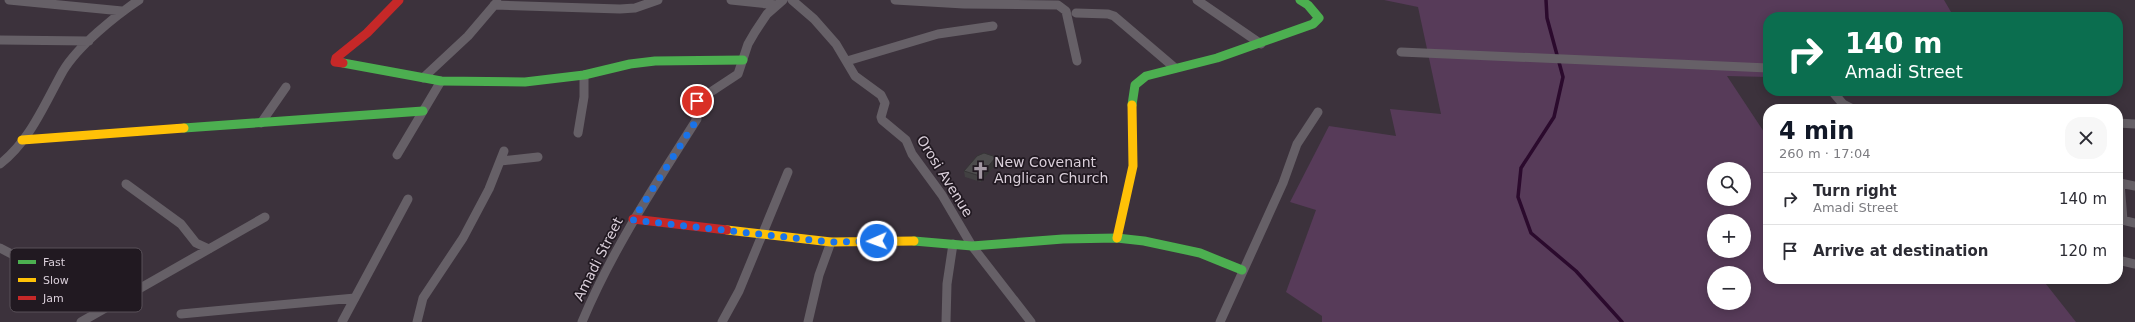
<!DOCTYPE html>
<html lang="en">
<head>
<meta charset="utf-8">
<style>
	:root { --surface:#fff; --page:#f7f7f7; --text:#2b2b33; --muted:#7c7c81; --line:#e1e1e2; --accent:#111827 }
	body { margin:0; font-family:"DejaVu Sans",sans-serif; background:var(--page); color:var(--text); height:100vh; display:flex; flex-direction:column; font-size:15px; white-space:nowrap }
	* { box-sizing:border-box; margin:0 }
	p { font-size:13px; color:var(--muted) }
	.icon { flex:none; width:22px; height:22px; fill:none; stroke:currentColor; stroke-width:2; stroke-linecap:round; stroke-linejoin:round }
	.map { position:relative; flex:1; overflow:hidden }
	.drawer { position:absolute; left:1763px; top:104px; width:360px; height:180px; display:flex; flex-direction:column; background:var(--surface); border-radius:16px; box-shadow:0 2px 10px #0003 }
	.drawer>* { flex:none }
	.hud { position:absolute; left:1763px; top:12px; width:360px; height:84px; border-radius:16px; box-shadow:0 2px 10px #0003; background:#0b6e4f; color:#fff; overflow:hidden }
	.tools { position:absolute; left:1707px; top:162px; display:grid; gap:8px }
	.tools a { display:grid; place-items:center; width:44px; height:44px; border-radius:50%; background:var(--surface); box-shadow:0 2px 10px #0003; font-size:20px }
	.pin { position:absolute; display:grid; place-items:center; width:34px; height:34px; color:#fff; margin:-17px; border:2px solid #fff; border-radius:50%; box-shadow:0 1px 4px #0007 }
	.me { position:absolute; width:44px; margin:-22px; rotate:268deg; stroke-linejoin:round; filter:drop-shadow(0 0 3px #0008) }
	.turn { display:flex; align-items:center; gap:14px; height:84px; padding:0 16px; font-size:18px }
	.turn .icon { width:52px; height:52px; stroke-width:2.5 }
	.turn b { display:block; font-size:28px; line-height:34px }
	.round { display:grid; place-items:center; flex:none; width:42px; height:42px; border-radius:16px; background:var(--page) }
	.headline { display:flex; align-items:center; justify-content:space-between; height:68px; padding:0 16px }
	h1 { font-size:24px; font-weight:700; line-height:30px; color:var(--accent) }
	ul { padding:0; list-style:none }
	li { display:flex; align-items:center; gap:12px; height:52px; padding:0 16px; border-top:1px solid var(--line) }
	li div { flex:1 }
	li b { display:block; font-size:15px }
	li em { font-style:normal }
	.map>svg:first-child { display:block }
</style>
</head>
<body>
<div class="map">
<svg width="2135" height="322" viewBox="0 0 2135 322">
	<rect width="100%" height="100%" fill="#3c323c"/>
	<path fill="#573b59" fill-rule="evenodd" d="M 1384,0 L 1944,0 L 1954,17 L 1779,12 L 1782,17 L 1768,17 L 1768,77 L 1727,76 L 1768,138 L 1768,279 L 2042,279 L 2076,322 L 1322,322 L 1322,316 L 1286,292 L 1316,210 L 1290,202 L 1329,126 L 1396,136 L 1390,109 L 1441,114 L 1418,7 ZM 1714,169 L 1744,169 L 1744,199 L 1714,199 ZM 1714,221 L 1744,221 L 1744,251 L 1714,251 ZM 1714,273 L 1744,273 L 1744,303 L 1714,303 Z"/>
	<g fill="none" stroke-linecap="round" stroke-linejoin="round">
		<path stroke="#2b0a2d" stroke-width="3.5" d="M 1546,0 L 1547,18 L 1563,77 L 1554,117 L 1521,168 L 1518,197 L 1531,233 L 1576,271 L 1622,322"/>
		<path stroke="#666067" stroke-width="9" d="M 9,0 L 122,11
			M 731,0 L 777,5
			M 792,0 L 814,19 L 836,44 L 855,76 L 881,95 L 885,103 L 881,117 L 882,120 L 906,140 L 912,154 L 942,195 L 972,246 L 1031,322
			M 895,0 L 964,4 L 1058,5 L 1066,11 L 1077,61
			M 1197,0 L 1261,44
			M 494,5 L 620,9 L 635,8 L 658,0
			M 1076,13 L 1108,14 L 1114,16 L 1175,68
			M 0,40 L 89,41
			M 1401,52 L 1768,68
			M 847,61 L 938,34 L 993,26
			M 423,78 L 468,36 L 497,2
			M 1832,91 L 1843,104 L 1853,109
			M 261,123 L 286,87
			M 2118,123 L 2135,124
			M 578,133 L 584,97 L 584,75
			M 397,155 L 441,81
			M 500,161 L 538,157
			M 0,164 C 30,141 45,103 63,71 C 78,46 115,16 139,0
			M 126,184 L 181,224 L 196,243 L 209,249
			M 2118,219 L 2135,223
			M 2123,220 L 2120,183 L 2135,186
			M 0,248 L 56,277 L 96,313
			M 2118,260 L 2135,264
			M 181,314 L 355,298
			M 81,322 L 265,217
			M 342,322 L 408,199
			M 417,322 L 423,298 L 463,238 L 489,189 L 504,151
			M 582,322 C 612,250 655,185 697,119 L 693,112 L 697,101 L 738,74 L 748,44 L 755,32 L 767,14 L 783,0
			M 722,322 L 739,291 L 788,172
			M 808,322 L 819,275 L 831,242
			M 946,322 L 947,284 L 953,244
			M 1220,322 L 1283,183 L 1297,144 L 1318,112"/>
		<path stroke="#4caf50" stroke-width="9" d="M 343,63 L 441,81 L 525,82 L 584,75 L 630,64 L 655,61 L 743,60
			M 1132,105 L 1135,85 L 1146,76 L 1217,58 L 1313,24 L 1319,18 L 1308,5 L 1300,0
			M 184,128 L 423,111
			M 914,241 L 972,246 L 1063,239 L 1117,238 L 1144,241 L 1200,253 L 1242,270"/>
		<path stroke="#ffc107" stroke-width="9" d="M 22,140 L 184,128
			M 727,230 L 831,242 L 914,241
			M 1117,238 L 1133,166 L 1132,105"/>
		<path stroke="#c62828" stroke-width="9" d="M 343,63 L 335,62 L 336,58 L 367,33 L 399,0
			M 633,219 L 727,230"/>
	</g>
	<path fill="#424142" d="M 997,163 L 981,182 L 965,177 L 964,171 Z"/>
	<path fill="#363536" d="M 996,157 L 997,163 L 981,182 L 980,176 Z"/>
	<path fill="#4d4c4d" stroke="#363536" d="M 984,153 L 996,157 L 980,176 L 964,171 L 977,156 Z"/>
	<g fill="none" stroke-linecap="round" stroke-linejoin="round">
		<path stroke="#1a73e8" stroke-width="7" stroke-dasharray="0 12.6" d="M 697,101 L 694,106 L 696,119 L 694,124 L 633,220 L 830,242 L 877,241"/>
	</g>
	<defs>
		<symbol id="church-bare" viewBox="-9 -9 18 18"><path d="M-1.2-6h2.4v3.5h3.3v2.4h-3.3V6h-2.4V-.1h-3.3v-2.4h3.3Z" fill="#a398a3" stroke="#211921" stroke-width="2.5" paint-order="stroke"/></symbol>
	</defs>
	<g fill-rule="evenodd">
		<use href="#church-bare" x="968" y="158" width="25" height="25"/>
	</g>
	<g text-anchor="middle" stroke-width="3.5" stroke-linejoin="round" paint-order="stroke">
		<g font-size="14" fill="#dacfda" stroke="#211921" text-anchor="start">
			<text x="994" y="167">New Covenant<tspan x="994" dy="16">Anglican Church</tspan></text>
		</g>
		<g font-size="14" fill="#dacfda" stroke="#211921">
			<text transform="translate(945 176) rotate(58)" y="5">Orosi Avenue</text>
			<text transform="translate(598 259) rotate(-63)" y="5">Amadi Street</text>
		</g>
	</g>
	<rect x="10" y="248" width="132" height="64" rx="6" fill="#211921" stroke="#585058" stroke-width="1"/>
	<rect x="18" y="260" width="18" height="4" fill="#4caf50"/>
	<rect x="18" y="278" width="18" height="4" fill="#ffc107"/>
	<rect x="18" y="296" width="18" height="4" fill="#c62828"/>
	<g font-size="11" fill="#dacfda">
		<text x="43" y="266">Fast</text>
		<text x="43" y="284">Slow</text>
		<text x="43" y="302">Jam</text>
	</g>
</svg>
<div class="tools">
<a><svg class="icon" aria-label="search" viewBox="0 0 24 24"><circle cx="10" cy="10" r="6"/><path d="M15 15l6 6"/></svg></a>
<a>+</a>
<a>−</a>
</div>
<div class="pin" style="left:697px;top:101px;background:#d93025"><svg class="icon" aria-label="arrive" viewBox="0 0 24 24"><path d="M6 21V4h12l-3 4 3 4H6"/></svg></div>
<svg class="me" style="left:877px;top:241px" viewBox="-20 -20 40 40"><circle r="17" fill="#1a73e8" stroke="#fff" stroke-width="3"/><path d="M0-11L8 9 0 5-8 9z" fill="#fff"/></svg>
<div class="hud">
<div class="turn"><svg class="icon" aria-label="right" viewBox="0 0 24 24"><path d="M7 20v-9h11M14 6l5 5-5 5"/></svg><div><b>140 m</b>Amadi Street</div></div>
</div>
<section class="drawer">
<div class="headline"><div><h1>4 min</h1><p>260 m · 17:04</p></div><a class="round"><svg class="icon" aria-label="close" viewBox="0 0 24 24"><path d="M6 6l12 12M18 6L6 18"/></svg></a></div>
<ul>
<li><svg class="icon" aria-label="right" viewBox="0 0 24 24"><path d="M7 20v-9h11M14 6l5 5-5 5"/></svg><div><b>Turn right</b><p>Amadi Street</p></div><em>140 m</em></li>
<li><svg class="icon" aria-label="arrive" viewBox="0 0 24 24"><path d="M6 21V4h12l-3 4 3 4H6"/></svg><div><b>Arrive at destination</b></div><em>120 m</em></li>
</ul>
</section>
</div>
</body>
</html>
